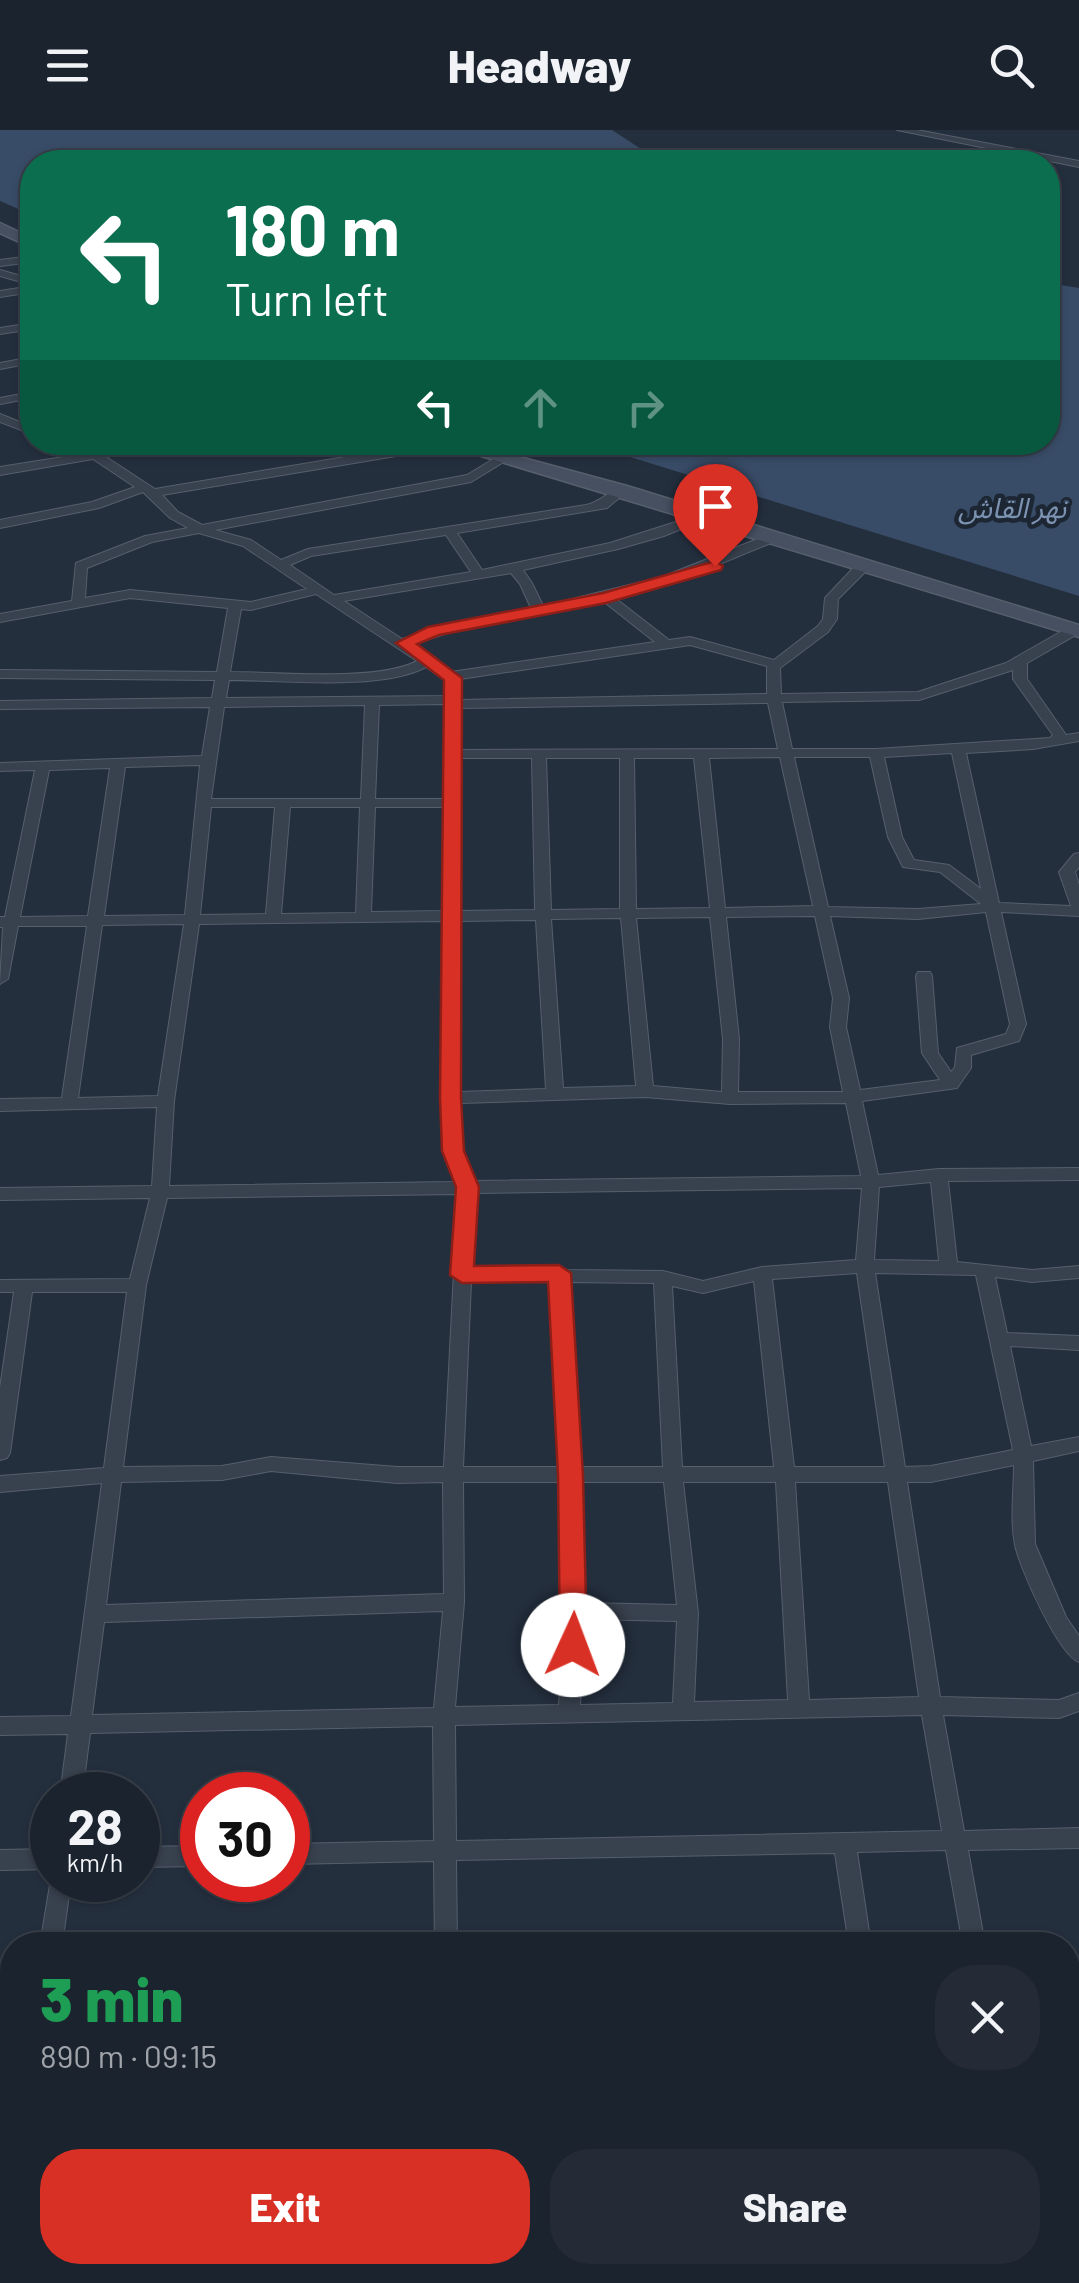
<!DOCTYPE html>
<html lang="en">
<head>
<meta charset="utf-8">
<style>
	:root { --surface:#1b232e; --page:#242b36; --text:#f1f3f6; --muted:#a0a4aa; --line:#39404a; --accent:#d93025 }
	body { margin:0; font-family:Barlow,"Noto Sans Arabic",sans-serif; background:var(--page); color:var(--text); height:100vh; display:flex; flex-direction:column; font-size:38px; white-space:nowrap }
	* { box-sizing:border-box; margin:0 }
	p { font-size:32px; color:var(--muted) }
	.icon { flex:none; width:55px; height:55px; fill:none; stroke:currentColor; stroke-width:2; stroke-linecap:round; stroke-linejoin:round }
	.map { position:relative; flex:1; overflow:hidden }
	.panel { position:absolute; left:0px; top:1802px; width:1080px; height:352px; display:flex; flex-direction:column; background:var(--surface); border-radius:40px 40px 0 0; box-shadow:0 2px 8px #0004,0 0 0 2px var(--line) }
	.panel>* { flex:none }
	.top-card { position:absolute; left:20px; top:20px; width:1040px; height:305px; border-radius:40px; box-shadow:0 2px 8px #0004,0 0 0 2px var(--line); background:#0b6e4f; color:#fff; overflow:hidden }
	.speed { position:absolute; left:30px; top:1642px; display:flex; gap:20px; font-size:50px; font-weight:700; text-align:center }
	.speed>* { display:grid; place-content:center; width:130px; height:130px; border-radius:50%; background:var(--surface); box-shadow:0 2px 8px #0004,0 0 0 2px var(--line); line-height:1 }
	.speed small { font-size:25px; font-weight:400 }
	.speed .limit { border:15px solid #d22; background:#fff; color:#111 }
	.pin { position:absolute; display:grid; place-items:center; width:85px; height:85px; color:#fff; margin:-102px -42px; border-radius:50% 50% 50% 0; rotate:-45deg; box-shadow:0 0 10px #0007 }
	.pin .icon { rotate:45deg }
	.me { position:absolute; width:110px; margin:-55px; rotate:2deg; stroke-linejoin:round; filter:drop-shadow(0 0 8px #0008) }
	.turn { display:flex; align-items:center; gap:35px; height:210px; padding:0 40px; font-size:45px }
	.turn .icon { width:130px; height:130px; stroke-width:2.5 }
	.turn b { display:block; font-size:70px; line-height:85px }
	.lanes { display:flex; align-items:center; height:95px; padding:0 40px; background:#0003; justify-content:center; gap:50px; direction:ltr }
	.lanes .off { opacity:.35 }
	.round { display:grid; place-items:center; flex:none; width:105px; height:105px; border-radius:40px; background:var(--page) }
	.headline { display:flex; align-items:center; justify-content:space-between; height:170px; padding:0 40px }
	h1 { font-size:60px; font-weight:800; line-height:75px; color:#1e9e55 }
	.cta { display:flex; gap:20px; margin-top:auto; padding:20px 40px }
	.cta a { flex:1; height:115px; border-radius:40px; background:var(--accent); color:#fff; font-size:40px; font-weight:800; line-height:115px; text-align:center }
	.cta a+a { background:var(--page); color:var(--text) }
	header { display:flex; justify-content:space-between; align-items:center; height:130px; padding:0 40px; background:var(--surface); font-size:45px; font-weight:800 }
	.map>svg:first-child { display:block }
</style>
</head>
<body>
<header><svg class="icon" aria-label="menu" viewBox="0 0 24 24"><path d="M4 6h16M4 12h16M4 18h16"/></svg>Headway<svg class="icon" aria-label="search" viewBox="0 0 24 24"><circle cx="10" cy="10" r="6"/><path d="M15 15l6 6"/></svg></header>
<div class="map">
<svg width="1079" height="2153" viewBox="0 0 1079 2153">
	<rect width="100%" height="100%" fill="#242f3e"/>
	<path fill="#394c67" d="M 0,0 L 612,0 L 661,32 L 32,32 L 32,85 L 0,71 Z
		M 1048,153 L 1079,158 L 1079,466 L 585,313 L 1048,312 Z"/>
	<g fill="none" stroke-linecap="round" stroke-linejoin="round">
		<defs>
			<path id="minor" d="M 897,0 L 917,0 L 1079,31 L 1079,37 Z
				M 32,126 L 32,132 L 0,136 L 0,130 Z
				M 0,140 L 32,149 L 32,155 L 0,146 Z
				M 32,156 L 32,162 L 0,167 L 0,161 Z
				M 32,193 L 32,199 L 0,204 L 0,198 Z
				M 32,227 L 32,233 L 0,239 L 0,233 Z
				M 32,262 L 32,268 L 0,274 L 0,268 Z
				M 0,284 L 32,297 L 32,304 L 0,292 Z
				M 56,312 L 74,312 L 97,321 L 149,312 L 180,312 L 106,327 L 155,359 L 399,318 L 410,312 L 427,312 L 402,325 L 162,365 L 178,382 L 202,395 L 467,345 L 500,325 L 510,328 L 471,352 L 215,400 L 251,410 L 281,430 L 308,419 L 586,375 C 602,372 613,356 625,357 L 625,363 L 607,378 L 457,403 L 482,440 L 610,413 L 704,383 L 710,387 L 664,406 L 618,419 L 523,440 L 532,453 L 543,476 L 662,447 L 770,404 L 778,404 L 778,410 L 698,443 L 615,468 L 669,510 L 690,507 L 774,530 L 818,496 L 823,489 L 825,468 L 858,433 L 868,433 L 868,439 L 838,469 L 837,489 L 828,502 L 780,538 L 781,564 L 918,562 L 1006,533 L 1069,497 L 1079,498 L 1079,503 L 1027,533 L 1027,549 L 1066,605 L 1079,603 L 1079,611 L 1033,619 L 966,623 L 999,773 L 1071,776 L 1059,742 L 1074,724 L 1079,723 L 1079,737 L 1075,742 L 1079,755 L 1079,786 L 1001,782 L 1026,894 L 1019,911 L 971,925 L 971,938 L 957,958 L 862,971 L 878,1045 L 939,1039 L 1079,1038 L 1079,1050 L 948,1051 L 957,1132 L 1032,1140 L 1079,1136 L 1079,1148 L 1032,1152 L 995,1147 L 1007,1203 L 1079,1206 L 1079,1220 L 1010,1216 L 1031,1316 L 1079,1307 L 1079,1321 L 1033,1331 L 1035,1414 L 1066,1487 L 1079,1506 L 1079,1532 C 1058,1524 1020,1438 1015,1415 C 1010,1390 1014,1360 1014,1335 L 931,1352 L 907,1352 L 940,1567 L 1059,1570 L 1079,1563 L 1079,1581 L 1059,1588 L 943,1585 L 964,1701 L 1079,1698 L 1079,1718 L 968,1720 L 985,1815 L 963,1815 L 946,1720 L 857,1722 L 871,1815 L 849,1815 L 835,1723 L 456,1730 L 457,1815 L 435,1815 L 434,1731 L 288,1734 L 288,1714 L 434,1711 L 433,1596 L 90,1603 L 82,1665 L 60,1665 L 68,1604 L 0,1605 L 0,1587 L 71,1586 L 102,1353 L 0,1362 L 0,1346 L 104,1338 L 127,1162 L 32,1162 L 10,1323 L 7,1328 L 0,1330 L 0,1258 L 14,1162 L 0,1162 L 0,1150 L 130,1149 L 150,1068 L 0,1070 L 0,1058 L 152,1056 L 157,977 L 0,981 L 0,969 L 62,968 L 87,796 L 18,796 L 8,849 L 0,854 L 3,797 L 0,797 L 0,787 L 5,787 L 35,640 L 0,641 L 0,633 L 202,626 L 210,577 L 0,579 L 0,571 L 212,568 L 215,550 L 0,548 L 0,540 L 217,542 L 228,478 L 130,468 L 0,492 L 0,484 L 72,471 L 76,433 L 145,406 L 188,398 L 170,388 L 143,362 L 99,378 L 0,398 L 0,390 L 92,372 L 135,357 L 93,329 L 0,345 L 0,337 L 82,324 ZM 199,403 L 243,416 L 307,459 L 251,472 L 130,460 L 85,468 L 87,438 L 152,412 ZM 446,405 L 471,442 L 334,465 L 290,435 L 311,426 ZM 511,443 L 520,454 L 531,478 L 460,491 L 402,509 L 344,471 ZM 316,464 L 417,531 C 377,552 278,542 230,542 L 241,479 L 251,480 ZM 603,471 L 655,512 L 451,542 L 436,532 L 435,527 L 428,526 L 411,515 L 460,499 ZM 690,515 L 767,536 L 767,564 L 460,570 L 460,549 ZM 426,537 L 446,551 L 446,566 L 226,568 L 229,550 C 281,550 381,561 426,537 ZM 1013,540 L 1013,549 L 1053,605 L 1050,608 L 876,619 L 792,619 L 782,572 L 919,570 ZM 768,573 L 778,619 L 460,620 L 460,578 ZM 444,574 L 445,669 L 375,669 L 379,575 ZM 365,575 L 361,669 L 211,669 L 224,577 ZM 952,623 L 981,759 L 949,735 L 914,730 L 902,707 L 884,627 ZM 780,627 L 813,776 L 725,778 L 709,628 ZM 794,627 L 870,627 L 888,707 L 903,737 L 940,742 L 981,774 L 918,779 L 828,777 ZM 460,628 L 532,628 L 535,780 L 460,781 ZM 546,628 L 620,628 L 620,779 L 551,780 ZM 634,628 L 694,628 L 710,778 L 636,779 ZM 200,635 L 185,785 L 104,786 L 125,637 ZM 110,638 L 88,786 L 20,787 L 49,640 ZM 211,677 L 275,677 L 266,784 L 200,785 ZM 290,677 L 360,677 L 356,783 L 281,784 ZM 375,677 L 445,677 L 444,781 L 371,782 ZM 986,782 L 1010,894 L 1006,904 L 957,918 L 955,937 L 951,942 L 938,923 L 932,846 L 930,842 L 918,842 L 916,846 L 922,923 L 940,950 L 860,960 L 846,897 L 849,868 L 830,786 L 918,789 ZM 815,786 L 833,868 L 830,897 L 843,962 L 738,962 L 739,909 L 726,787 ZM 710,787 L 723,909 L 722,962 L 653,956 L 636,788 ZM 621,788 L 636,956 L 563,958 L 551,789 ZM 536,790 L 546,959 L 459,962 L 460,791 ZM 444,791 L 444,1021 L 456,1052 L 169,1056 L 174,971 L 199,794 ZM 184,794 L 158,966 L 78,968 L 102,795 ZM 645,967 L 730,974 L 846,973 L 861,1046 L 474,1051 L 462,1021 L 460,973 ZM 931,1052 L 939,1131 L 874,1130 L 879,1057 ZM 862,1058 L 856,1130 L 762,1137 L 703,1151 L 663,1141 L 566,1140 L 559,1137 L 552,1139 L 472,1139 L 475,1063 ZM 458,1064 L 444,1337 L 397,1337 L 271,1327 L 222,1336 L 123,1337 L 146,1155 L 167,1068 ZM 857,1143 L 885,1337 L 794,1337 L 772,1149 ZM 875,1143 L 976,1145 L 1013,1320 L 931,1336 L 905,1337 ZM 754,1151 L 774,1337 L 682,1337 L 672,1156 L 703,1163 ZM 471,1152 L 550,1152 L 558,1337 L 463,1337 ZM 568,1152 L 654,1153 L 663,1337 L 578,1337 ZM 271,1341 L 397,1353 L 443,1352 L 444,1464 L 106,1475 L 121,1352 L 222,1350 ZM 463,1352 L 559,1352 L 565,1481 L 559,1575 L 455,1577 L 464,1472 ZM 579,1352 L 664,1352 L 677,1475 L 585,1473 ZM 683,1352 L 776,1352 L 788,1570 L 694,1572 L 698,1483 ZM 795,1352 L 888,1352 L 919,1567 L 809,1570 ZM 443,1481 L 434,1578 L 92,1585 L 104,1492 ZM 585,1489 L 677,1491 L 673,1573 L 580,1575 ZM 922,1585 L 942,1701 L 456,1711 L 455,1595 Z
				M 202,1716 L 202,1736 L 138,1737 L 138,1717 Z
				M 52,1719 L 52,1739 L 0,1740 L 0,1720 Z
				M 52,1743 L 52,1750 L 71,1750 L 62,1815 L 40,1815 Z
				M 1068,1856 L 1079,1857 L 1079,1879 L 1068,1878 Z
				M 0,1867 L 12,1868 L 12,1890 L 0,1889 Z
				M 1068,2056 L 1079,2056 L 1079,2080 L 1068,2080 Z
				M 12,2130 L 12,2142 L 28,2142 L 27,2153 L 1,2153 L 6,2133 Z
				M 137,2142 L 163,2142 L 162,2153 L 136,2153 Z
				M 275,2142 L 301,2142 L 301,2153 L 275,2153 Z
				M 428,2142 L 454,2142 L 454,2153 L 428,2153 Z
				M 574,2142 L 600,2142 L 600,2153 L 574,2153 Z
				M 714,2142 L 740,2142 L 741,2153 L 715,2153 Z
				M 850,2142 L 876,2142 L 877,2153 L 851,2153 Z
				M 1011,2142 L 1037,2142 L 1038,2153 L 1012,2153 Z"/>
			<path id="secondary" d="M 0,93 L 32,108 L 32,118 L 0,103 Z
				M 435,312 L 464,312 L 627,356 L 1079,495 L 1079,507 Z"/>
		</defs>
		<use href="#minor" stroke="#565f6c" stroke-width="2"/>
		<use href="#secondary" stroke="#565f6c" stroke-width="3"/>
		<use href="#minor" fill="#38414e" fill-rule="evenodd"/>
		<use href="#secondary" fill="#465061" fill-rule="evenodd"/>
	</g>
	<path fill="#d93025" stroke="#8d1f18" stroke-width="2.5" d="M 715,431 L 723,436 L 721,440 L 606,473 L 439,505 L 417,514 L 462,548 L 461,968 L 464,1021 L 479,1057 L 474,1136 L 559,1135 L 571,1143 L 583,1346 L 587,1515 L 583,1523 L 564,1523 L 560,1515 L 558,1346 L 548,1152 L 462,1153 L 450,1145 L 456,1057 L 442,1021 L 440,968 L 444,550 L 396,513 L 428,497 L 603,463 Z"/>
	<g text-anchor="middle" stroke-width="9" stroke-linejoin="round" paint-order="stroke">
		<g font-size="28" font-style="italic" fill="#7c92b1" stroke="#1d2633">
			<text x="1012" y="388">نهر القاش</text>
		</g>
	</g>
</svg>
<div class="speed"><div>28<small>km/h</small></div><div class="limit">30</div></div>
<div class="pin" style="left:715px;top:436px;background:#d93025"><svg class="icon" aria-label="arrive" viewBox="0 0 24 24"><path d="M6 21V4h12l-3 4 3 4H6"/></svg></div>
<svg class="me" style="left:573px;top:1515px" viewBox="-20 -20 40 40"><circle r="19" fill="#fff"/><path d="M0-13L10 11 0 6-10 11z" fill="#d93025"/></svg>
<div class="top-card">
<div class="turn"><svg class="icon" aria-label="left" viewBox="0 0 24 24"><path d="M17 20v-9H6M10 6l-5 5 5 5"/></svg><div><b>180 m</b>Turn left</div></div>
<div class="lanes"><svg class="icon" aria-label="left" viewBox="0 0 24 24"><path d="M17 20v-9H6M10 6l-5 5 5 5"/></svg><svg class="icon off" aria-label="ahead" viewBox="0 0 24 24"><path d="M12 20V5M6 11l6-6 6 6"/></svg><svg class="icon off" aria-label="right" viewBox="0 0 24 24"><path d="M7 20v-9h11M14 6l5 5-5 5"/></svg></div>
</div>
<section class="panel">
<div class="headline"><div><h1>3 min</h1><p>890 m · 09:15</p></div><a class="round"><svg class="icon" aria-label="close" viewBox="0 0 24 24"><path d="M6 6l12 12M18 6L6 18"/></svg></a></div>
<div class="cta"><a>Exit</a><a>Share</a></div>
</section>
</div>
</body>
</html>
